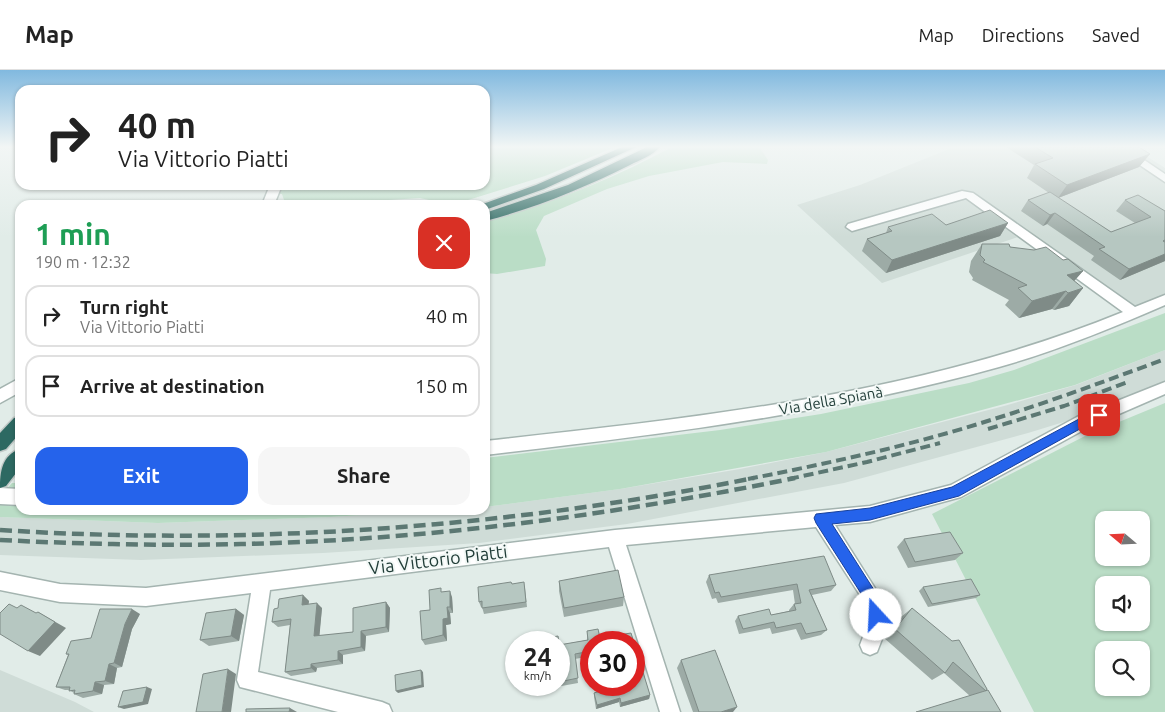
<!DOCTYPE html>
<html lang="en">
<head>
<meta charset="utf-8">
<style>
	:root { --surface:#fff; --page:#f6f6f6; --text:#222; --muted:#767676; --line:#e0e0e0; --accent:#2563eb }
	body { margin:0; font-family:Ubuntu,sans-serif; background:var(--page); color:var(--text); height:100vh; display:flex; flex-direction:column; font-size:19px; white-space:nowrap }
	* { box-sizing:border-box; margin:0 }
	p { font-size:16px; color:var(--muted) }
	.icon { flex:none; width:28px; height:28px; fill:none; stroke:currentColor; stroke-width:2; stroke-linecap:round; stroke-linejoin:round }
	.map { position:relative; flex:1; overflow:hidden }
	.sheet { position:absolute; left:15px; top:130px; width:475px; height:315px; display:flex; flex-direction:column; background:var(--surface); border-radius:15px; box-shadow:0 1px 4px #0004 }
	.sheet>* { flex:none }
	.guide { position:absolute; left:15px; top:15px; width:475px; height:105px; border-radius:15px; box-shadow:0 1px 4px #0004; background:#fff; color:var(--text); overflow:hidden }
	.needle { width:32px; rotate:289deg }
	.tools { position:absolute; left:1095px; top:441px; display:grid; gap:10px }
	.tools a { display:grid; place-items:center; width:55px; height:55px; border-radius:10px; background:var(--surface); box-shadow:0 1px 4px #0004; font-size:25px }
	.speed { position:absolute; left:505px; top:561px; display:flex; gap:10px; font-size:25px; font-weight:700; text-align:center }
	.speed>* { display:grid; place-content:center; width:65px; height:65px; border-radius:50%; background:var(--surface); box-shadow:0 1px 4px #0004; line-height:1 }
	.speed small { font-size:12px; font-weight:400 }
	.speed .limit { border:8px solid #d22; background:#fff; color:#111 }
	.pin { position:absolute; display:grid; place-items:center; width:42px; height:42px; color:#fff; margin:-21px; border-radius:10px; box-shadow:0 2px 8px #0006 }
	.me { position:absolute; width:55px; margin:-28px; rotate:340deg; stroke-linejoin:round; filter:drop-shadow(0 0 4px #0008) }
	.turn { display:flex; align-items:center; gap:18px; height:105px; padding:0 20px; font-size:22px }
	.turn .icon { width:65px; height:65px; stroke-width:2.5 }
	.turn b { display:block; font-size:35px; line-height:42px }
	.round { display:grid; place-items:center; flex:none; width:52px; height:52px; border-radius:15px; background:var(--page) }
	.head { display:flex; align-items:center; justify-content:space-between; height:85px; padding:0 20px }
	h1 { font-size:30px; font-weight:600; line-height:38px; color:#1e9e55 }
	.action { display:flex; gap:10px; margin-top:auto; padding:10px 20px }
	.action a { flex:1; height:58px; border-radius:15px; background:var(--accent); color:#fff; font-size:20px; font-weight:600; line-height:58px; text-align:center }
	.action a+a { background:var(--page); color:var(--text) }
	ul { padding:0; list-style:none }
	li { display:flex; align-items:center; gap:15px; height:62px; margin:0 10px 8px; padding:0 10px; border:2px solid var(--line); border-radius:15px }
	li div { flex:1 }
	li b { display:block; font-size:19px }
	li em { font-style:normal }
	header { display:flex; align-items:center; gap:30px; box-sizing:border-box; height:70px; padding:0 25px; background:var(--surface); border-bottom:1px solid var(--line) }
	header strong { font-size:24px }
	nav { display:flex; gap:28px; margin-inline-start:auto; font-size:18px }
	.map>svg:first-child { display:block }
</style>
</head>
<body>
<header>
<strong>Map</strong>
<nav><a>Map</a><a>Directions</a><a>Saved</a></nav>
</header>
<div class="map">
<svg width="1165" height="642" viewBox="0 0 1165 642">
	<rect width="100%" height="100%" fill="#e1ece8"/>
	<path fill="#cfdcd7" d="M 954,77 L 1132,77 L 1165,98 L 1165,225 L 1129,245 L 1018,167 L 882,213 L 797,135 L 860,115 Z
		M 1165,280 L 1165,316 L 1103,340 L 1028,363 L 844,413 L 627,454 L 479,473 L 323,483 L 141,490 L 0,485 L 0,447 L 158,453 L 331,447 L 438,440 L 485,440 L 485,437 L 620,419 L 740,399 L 826,382 L 1004,336 L 1076,315 Z
		M 0,600 L 75,632 L 94,642 L 0,642 Z"/>
	<path fill="#baddc6" fill-rule="evenodd" d="M 485,77 L 615,77 L 545,106 L 452,135 L 420,128 L 358,132 L 351,135 L 282,135 L 284,130 L 282,124 L 276,124 L 281,115 L 485,115 Z
		M 672,77 L 759,77 L 768,90 L 767,94 L 723,92 L 649,106 L 607,119 L 544,146 L 536,160 L 546,189 L 545,196 L 497,204 L 485,203 L 485,152 C 550,134 612,109 672,77 Z
		M 1165,243 L 1165,280 L 1075,315 L 826,382 L 620,419 L 485,437 L 485,388 L 720,360 L 821,344 L 969,313 L 1014,300 Z
		M 1165,333 L 1165,642 L 1034,642 L 932,444 L 1085,366 ZM 1104,450 L 1141,450 L 1141,488 L 1104,488 ZM 1104,515 L 1141,515 L 1141,552 L 1104,552 ZM 1104,580 L 1141,580 L 1141,618 L 1104,618 Z
		M 12,413 L 20,413 L 20,440 L 438,440 L 331,447 L 158,453 L 0,447 L 0,426 Z"/>
	<g fill="none" stroke-linecap="round" stroke-linejoin="round">
		<defs>
			<path id="minor" d="M 1113,77 L 1125,77 L 1165,104 L 1165,112 Z
				M 270,115 L 282,115 L 274,135 L 262,135 Z
				M 962,121 L 973,123 L 1135,237 L 1165,225 L 1165,235 C 1112,258 1056,281 999,297 C 831,344 658,365 485,385 L 485,371 C 701,347 920,325 1123,242 L 966,128 L 852,161 L 846,157 L 848,154 Z
				M 20,308 L 20,322 L 0,333 L 0,319 Z
				M 1165,312 L 1165,324 L 1089,357 L 961,427 L 870,452 L 835,455 L 885,534 L 887,556 L 877,582 L 870,585 L 863,582 L 860,575 L 867,556 L 867,536 L 816,457 L 626,475 L 680,642 L 660,642 L 609,477 L 270,520 L 258,602 L 382,632 L 389,635 L 392,642 L 338,642 L 240,617 L 237,610 L 251,523 L 146,536 L 60,532 L 0,520 L 0,502 L 60,514 L 146,518 L 615,460 L 870,436 L 951,415 L 1077,347 Z
				M 0,418 L 20,419 L 20,435 L 0,434 Z"/>
			<path id="highway" d="M 622,77 L 636,77 L 544,119 L 485,140 L 485,135 L 480,135 L 536,115 Z
				M 647,77 L 660,77 C 653,85 640,90 630,95 C 584,118 535,138 485,151 L 485,143 L 568,115 Z
				M 20,347 L 20,363 L 6,379 L 0,381 L 0,363 L 14,348 Z
				M 20,379 L 20,398 L 6,416 L 0,418 C 0,402 2,385 20,379 Z"/>
		</defs>
		<use href="#minor" stroke="#a4b4b0" stroke-width="3"/>
		<use href="#highway" stroke="#c1c9c7" stroke-width="3"/>
		<use href="#minor" fill="#fff" fill-rule="evenodd"/>
		<use href="#highway" fill="#2d6962" fill-rule="evenodd"/>
		<path stroke="#5c7873" stroke-width="4" stroke-dasharray="10 5" stroke-linecap="butt" d="M 988,359 L 1064,336 L 1128,312
			M 748,409 C 830,393 913,375 994,349 C 1052,331 1108,310 1165,289
			M 789,409 L 867,392 L 940,373"/>
		<path stroke="#5c7873" stroke-width="4.5" stroke-dasharray="12 6" stroke-linecap="butt" d="M 0,460 C 251,476 507,458 754,408
			M 0,470 C 80,474 161,476 241,474 C 427,470 613,445 795,408"/>
	</g>
	<path fill="#9daba6" d="M 1006,77 L 1139,77 L 1150,84 L 1139,97 L 1058,128 L 1111,162 L 1135,153 L 1116,141 L 1125,130 L 1165,141 L 1165,191 L 1120,210 L 1091,190 L 1094,186 L 1047,154 L 1043,156 L 1021,141 L 1028,130 L 1049,123 L 1027,108 L 1034,95 Z
		M 1008,153 L 1000,166 L 886,203 L 862,181 L 867,169 L 886,163 L 888,157 L 946,155 Z
		M 982,174 L 1010,177 L 1063,190 L 1083,201 L 1074,211 L 1083,218 L 1069,236 L 1054,240 L 1052,239 L 1019,248 L 1005,235 L 1009,230 L 972,210 L 973,208 L 969,202 L 971,191 Z
		M 904,469 L 963,483 L 955,490 L 908,498 L 897,477 Z
		M 709,505 L 836,515 L 831,521 L 812,525 L 827,560 L 821,565 L 801,570 L 796,559 L 772,564 L 770,558 L 739,564 L 735,551 L 738,546 L 771,545 L 789,541 L 789,540 L 794,534 L 795,534 L 793,520 L 718,533 L 716,528 L 712,529 L 706,512 Z
		M 559,511 L 624,527 L 623,536 L 564,547 L 559,521 Z
		M 511,512 L 512,514 L 525,518 L 527,537 L 484,544 L 482,537 L 481,537 L 479,532 Z
		M 923,517 L 980,525 L 976,528 L 928,537 L 919,521 Z
		M 443,522 L 452,527 L 453,543 L 450,543 L 451,554 L 446,555 L 447,571 L 425,575 L 422,570 L 430,540 Z
		M 303,525 L 309,531 L 308,534 L 322,538 L 319,566 L 353,562 L 386,532 L 390,538 L 389,562 L 366,566 L 365,581 L 343,585 L 343,594 L 317,598 L 316,602 L 291,606 L 285,602 L 290,555 L 278,557 L 272,552 L 278,538 Z
		M 912,538 L 987,619 L 985,621 L 970,626 L 944,603 L 932,610 L 884,568 L 901,547 Z
		M 236,539 L 244,545 L 239,571 L 209,576 L 200,570 Z
		M 140,544 L 132,559 L 122,597 L 117,598 L 114,614 L 104,615 L 102,624 L 83,628 L 74,624 L 74,623 L 69,620 L 65,620 L 56,617 L 68,585 L 66,584 Z
		M 598,559 L 600,568 L 631,563 L 650,625 L 649,629 L 620,637 L 619,632 L 596,639 L 594,627 L 594,623 L 614,617 L 614,615 L 634,615 L 634,572 L 591,572 L 591,586 L 575,589 L 578,613 L 545,619 L 544,615 L 559,615 L 559,573 L 559,575 L 587,570 L 587,561 Z
		M 681,590 L 733,642 L 693,642 L 677,598 Z"/>
	<path fill="#7f8b87" d="M 1150,84 L 1139,97 L 1058,128 L 1067,115 Z
		M 1055,143 L 1047,154 L 1043,156 L 1050,145 Z
		M 1008,153 L 1000,166 L 886,203 L 892,190 Z
		M 1165,184 L 1165,191 L 1120,210 L 1129,199 Z
		M 1083,201 L 1068,218 L 1067,205 Z
		M 1083,218 L 1069,236 L 1054,240 L 1068,223 Z
		M 1066,221 L 1052,239 L 1019,248 L 1032,231 Z
		M 450,521 L 452,527 L 453,543 L 450,537 Z
		M 303,525 L 309,531 L 308,540 L 302,535 Z
		M 386,532 L 390,538 L 389,562 L 386,557 Z
		M 317,533 L 322,538 L 319,571 L 314,566 Z
		M 447,537 L 450,543 L 451,554 L 446,555 L 447,571 L 443,565 L 443,549 Z
		M 132,539 L 140,544 L 132,559 L 122,597 L 114,593 L 125,554 Z
		M 236,539 L 244,545 L 239,571 L 231,566 Z
		M 38,542 L 66,558 L 40,586 L 28,581 Z
		M 361,561 L 366,566 L 365,581 L 361,577 Z
		M 338,581 L 343,585 L 343,594 L 338,590 Z
		M 109,594 L 117,598 L 114,614 L 105,611 Z
		M 311,594 L 317,598 L 316,602 L 311,598 Z
		M 228,599 L 236,604 L 231,642 L 222,642 Z
		M 421,600 L 423,602 L 424,617 L 398,623 L 396,621 Z
		M 95,612 L 104,615 L 102,624 L 93,621 Z
		M 147,617 L 152,619 L 148,634 L 124,639 L 118,637 Z
		M 650,625 L 649,629 L 620,637 L 621,633 Z
		M 620,628 L 619,632 L 596,639 L 597,635 Z
		M 737,637 L 733,642 L 721,642 Z
		M 290,638 L 297,642 L 289,642 Z"/>
	<path fill="#b6c7c1" stroke="#7f8b87" d="M 1035,77 L 1139,77 L 1150,84 L 1067,115 L 1035,94 L 1053,88 Z
		M 1050,122 L 1111,162 L 1151,147 L 1125,130 L 1138,125 L 1165,141 L 1165,170 L 1163,171 L 1165,172 L 1165,184 L 1129,199 L 1099,179 L 1105,177 L 1055,143 L 1050,145 L 1028,130 Z
		M 990,140 L 1008,153 L 892,190 L 867,169 L 892,161 L 888,157 L 932,144 L 946,155 Z
		M 982,174 L 1009,174 L 1010,177 L 1034,180 L 1046,177 L 1063,190 L 1068,189 L 1083,201 L 1067,205 L 1083,218 L 1068,223 L 1066,221 L 1032,231 L 1018,218 L 1027,215 L 983,192 L 985,190 L 980,185 Z
		M 950,462 L 963,483 L 915,492 L 904,469 Z
		M 824,486 L 836,515 L 809,520 L 827,560 L 806,564 L 801,553 L 776,558 L 774,552 L 743,559 L 738,546 L 769,539 L 771,545 L 796,540 L 794,534 L 801,533 L 797,514 L 721,527 L 719,522 L 715,523 L 709,505 Z
		M 618,500 L 624,527 L 564,538 L 559,511 Z
		M 971,509 L 980,525 L 932,534 L 923,517 Z
		M 511,512 L 512,514 L 524,512 L 526,532 L 482,538 L 482,531 L 479,532 L 478,517 Z
		M 441,518 L 441,522 L 450,521 L 450,537 L 447,537 L 448,548 L 443,549 L 443,565 L 422,570 L 420,541 L 430,540 L 429,520 Z
		M 303,525 L 302,535 L 317,533 L 314,566 L 353,562 L 353,538 L 386,532 L 386,557 L 361,561 L 361,577 L 338,581 L 338,590 L 311,594 L 311,598 L 285,602 L 291,549 L 272,552 L 274,539 L 278,538 L 279,529 Z
		M 9,534 L 17,538 L 21,535 L 36,543 L 38,542 L 55,552 L 28,581 L 0,564 L 0,543 Z
		M 912,538 L 952,571 L 959,570 L 987,619 L 986,621 L 953,592 L 945,603 L 895,559 Z
		M 100,539 L 132,539 L 125,554 L 114,593 L 109,594 L 105,611 L 95,612 L 93,621 L 74,624 L 75,620 L 69,621 L 70,617 L 56,617 L 69,584 L 66,584 L 71,571 L 91,568 Z
		M 236,539 L 231,566 L 200,570 L 206,543 Z
		M 598,559 L 600,568 L 631,563 L 650,625 L 621,633 L 620,628 L 597,635 L 594,623 L 616,616 L 616,615 L 634,615 L 634,572 L 591,572 L 591,581 L 575,584 L 578,608 L 559,612 L 559,573 L 559,575 L 588,570 L 587,561 Z
		M 558,566 L 559,572 L 535,572 L 535,570 Z
		M 715,580 L 737,637 L 721,642 L 699,642 L 681,590 Z
		M 228,599 L 222,642 L 196,642 L 203,604 Z
		M 421,600 L 422,615 L 396,621 L 395,605 Z
		M 147,617 L 143,632 L 118,637 L 123,621 Z
		M 988,620 L 1001,642 L 916,642 Z
		M 290,638 L 289,642 L 246,642 L 246,639 Z"/>
	<linearGradient id="sky" x2="0" y2="1"><stop stop-color="#81b9df"/><stop offset="0.46" stop-color="#f2f6f5"/><stop offset="1" stop-color="#f2f6f5" stop-opacity="0"/></linearGradient>
	<rect width="1165" height="167" fill="url(#sky)"/>
	<path fill="#2563eb" stroke="#184099" d="M 1099,340 L 1104,342 L 1105,345 L 1104,349 L 1087,355 L 959,426 L 870,450 L 832,454 L 883,534 L 884,545 L 881,550 L 876,552 L 871,550 L 869,536 L 816,453 L 814,448 L 816,444 L 870,438 L 952,417 L 1079,349 Z"/>
	<g text-anchor="middle" stroke-width="4" stroke-linejoin="round" paint-order="stroke">
		<g font-size="15" fill="#213d38" stroke="#f2f8f6">
			<text transform="translate(831 331) rotate(-10)" y="5">Via della Spianà</text>
		</g>
		<g font-size="18" fill="#213d38" stroke="#f2f8f6">
			<text transform="translate(438 490) rotate(-7)" y="6">Via Vittorio Piatti</text>
		</g>
	</g>
</svg>
<div class="tools">
<a><svg class="needle" viewBox="-14 -14 28 28"><path d="M0-13l5 13h-10z" fill="#e53935"/><path d="M0 13l5-13h-10z" fill="#767676"/></svg></a>
<a><svg class="icon" aria-label="sound" viewBox="0 0 24 24"><path d="M4 9h4l5-4v14l-5-4H4zM17 9q2 3 0 6"/></svg></a>
<a><svg class="icon" aria-label="search" viewBox="0 0 24 24"><circle cx="10" cy="10" r="6"/><path d="M15 15l6 6"/></svg></a>
</div>
<div class="speed"><div>24<small>km/h</small></div><div class="limit">30</div></div>
<div class="pin" style="left:1099px;top:345px;background:#d93025"><svg class="icon" aria-label="arrive" viewBox="0 0 24 24"><path d="M6 21V4h12l-3 4 3 4H6"/></svg></div>
<svg class="me" style="left:876px;top:545px" viewBox="-20 -20 40 40"><circle r="19" fill="#fff"/><path d="M0-13L10 11 0 6-10 11z" fill="#2563eb"/></svg>
<div class="guide">
<div class="turn"><svg class="icon" aria-label="right" viewBox="0 0 24 24"><path d="M7 20v-9h11M14 6l5 5-5 5"/></svg><div><b>40 m</b>Via Vittorio Piatti</div></div>
</div>
<section class="sheet">
<div class="head"><div><h1>1 min</h1><p>190 m · 12:32</p></div><a class="round" style="background:#d93025;color:#fff"><svg class="icon" aria-label="close" viewBox="0 0 24 24"><path d="M6 6l12 12M18 6L6 18"/></svg></a></div>
<ul>
<li><svg class="icon" aria-label="right" viewBox="0 0 24 24"><path d="M7 20v-9h11M14 6l5 5-5 5"/></svg><div><b>Turn right</b><p>Via Vittorio Piatti</p></div><em>40 m</em></li>
<li><svg class="icon" aria-label="arrive" viewBox="0 0 24 24"><path d="M6 21V4h12l-3 4 3 4H6"/></svg><div><b>Arrive at destination</b></div><em>150 m</em></li>
</ul>
<div class="action"><a>Exit</a><a>Share</a></div>
</section>
</div>
</body>
</html>
